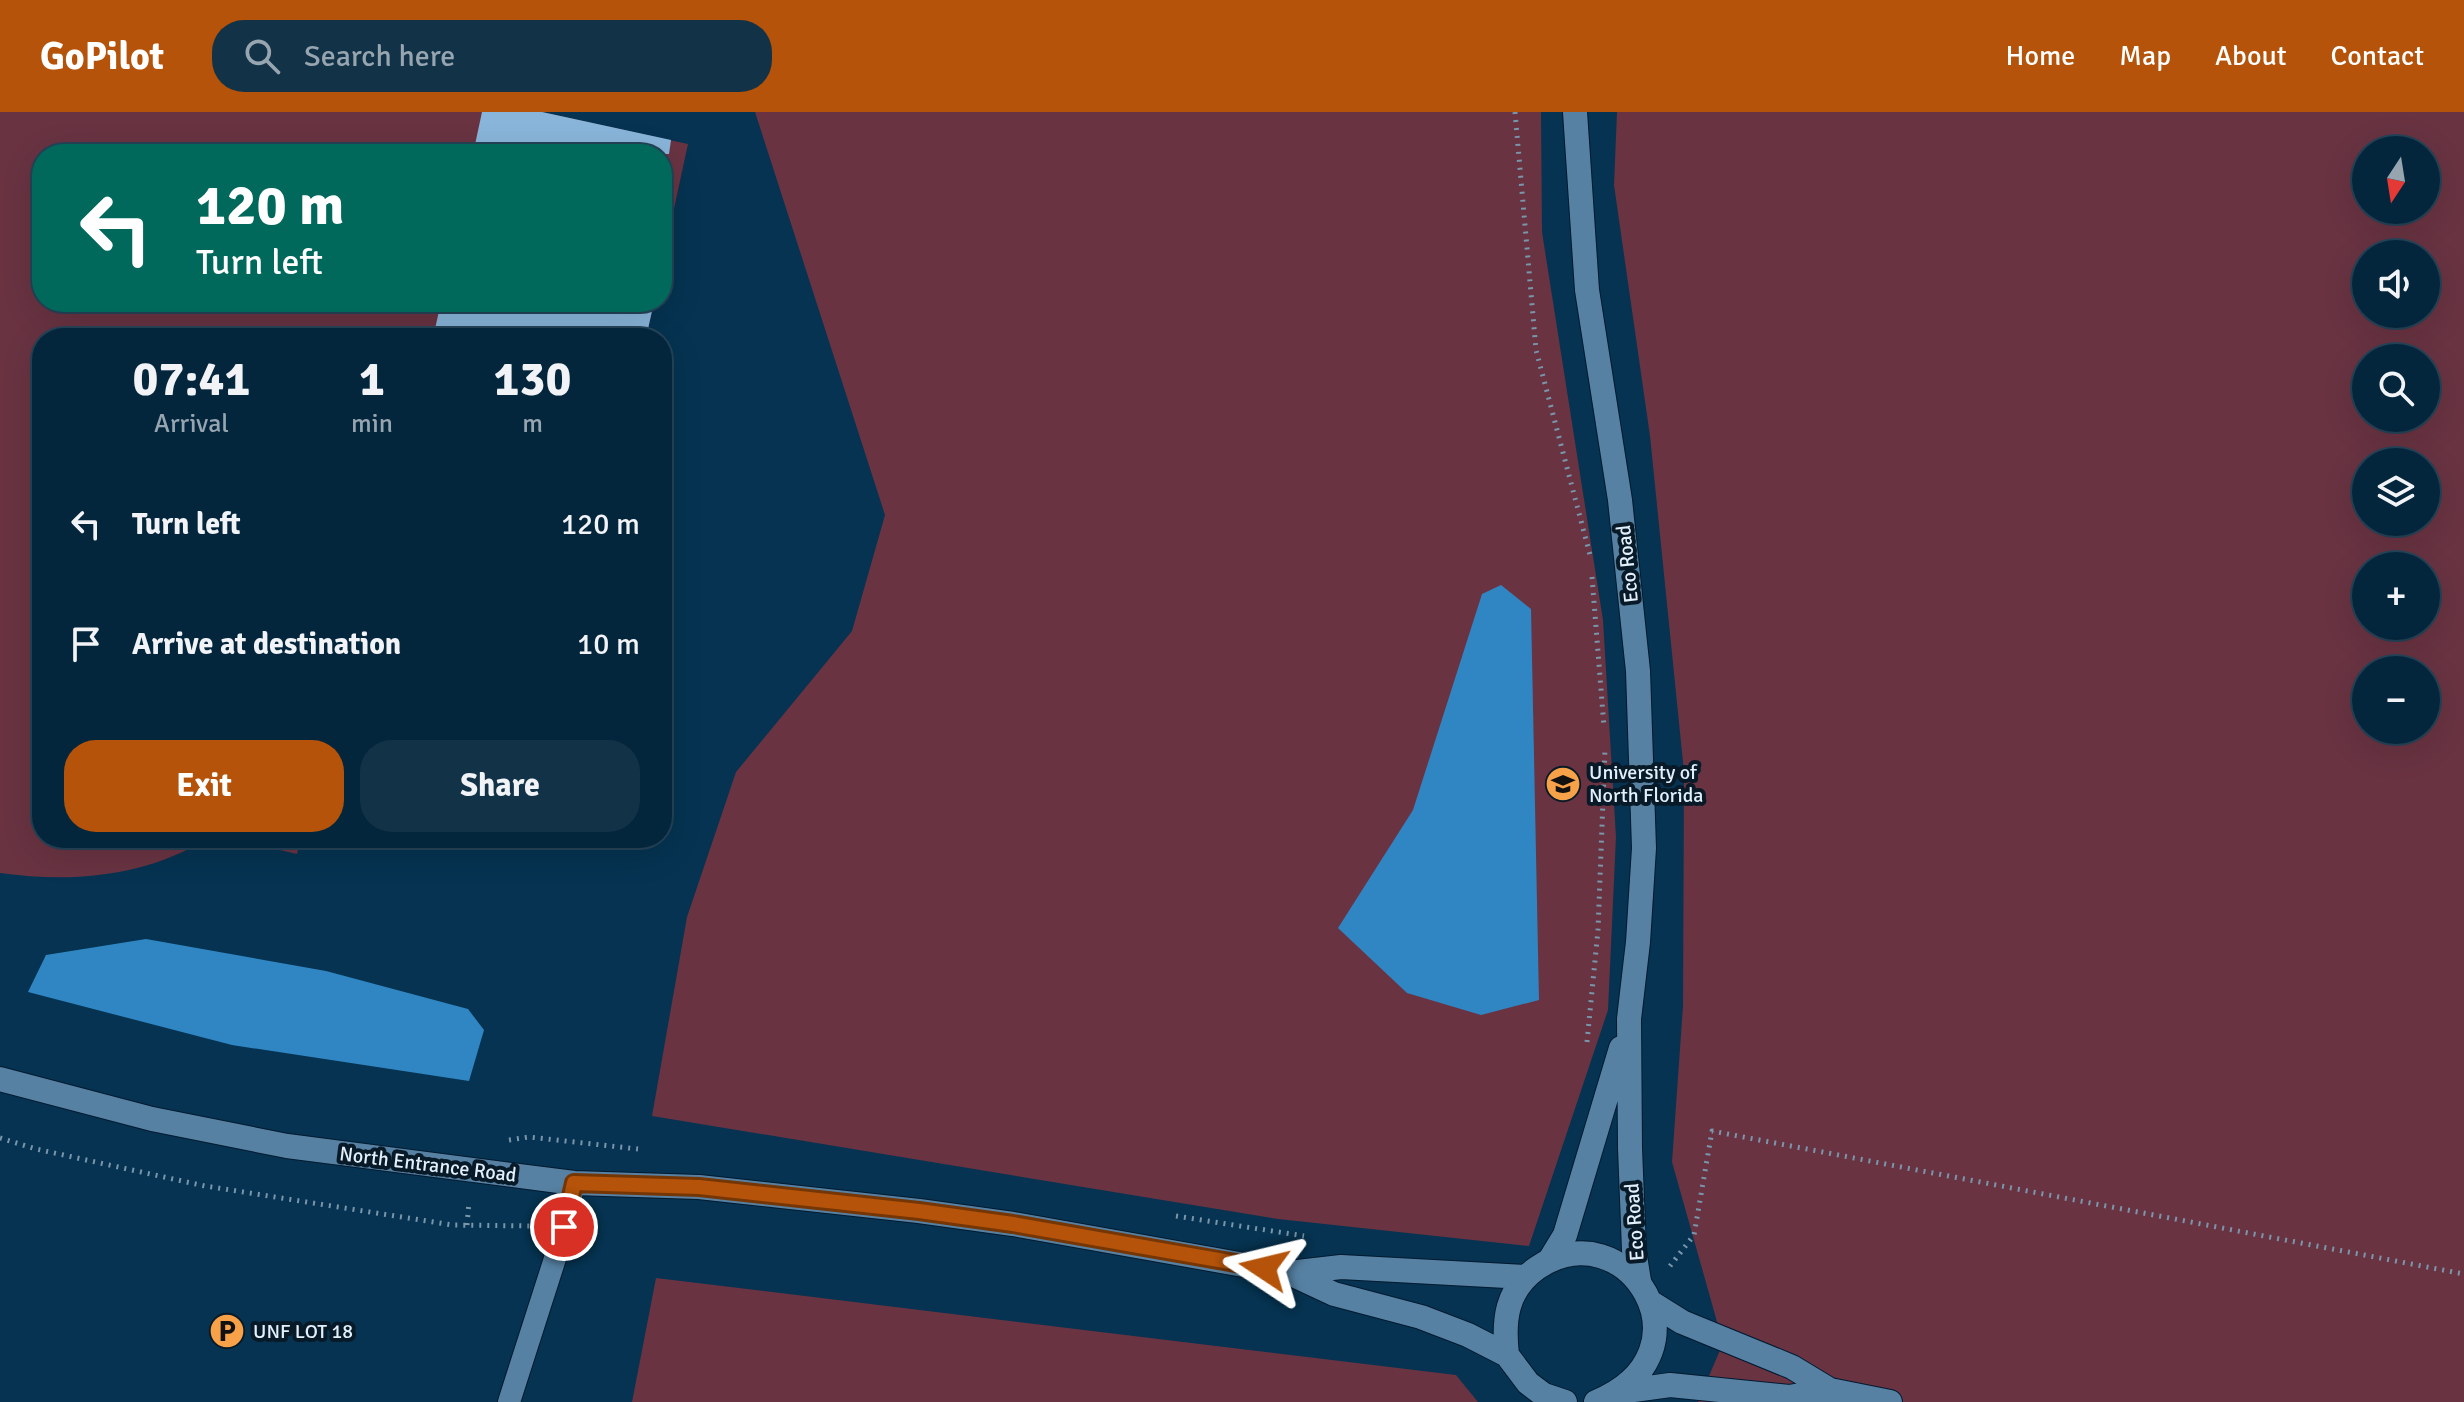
<!DOCTYPE html>
<html lang="en">
<head>
<meta charset="utf-8">
<style>
	:root { --surface:#04263d; --page:#123248; --text:#f1f3f6; --muted:#97a5b0; --line:#254357; --accent:#b45309 }
	body { margin:0; font-family:Signika,sans-serif; background:var(--page); color:var(--text); height:100vh; display:flex; flex-direction:column; font-size:30px; white-space:nowrap }
	* { box-sizing:border-box; margin:0 }
	p { font-size:26px; color:var(--muted) }
	.icon { flex:none; width:44px; height:44px; fill:none; stroke:currentColor; stroke-width:2; stroke-linecap:round; stroke-linejoin:round }
	.map { position:relative; flex:1; overflow:hidden }
	.panel { position:absolute; left:32px; top:216px; width:640px; height:520px; display:flex; flex-direction:column; background:var(--surface); border-radius:32px; box-shadow:0 8px 32px #0002,0 0 0 2px var(--line) }
	.panel>* { flex:none }
	.banner { position:absolute; left:32px; top:32px; width:640px; height:168px; border-radius:32px; box-shadow:0 8px 32px #0002,0 0 0 2px var(--line); background:#00695c; color:#fff; overflow:hidden }
	.needle { width:52px; rotate:192deg }
	.tools { position:absolute; left:2352px; top:24px; display:grid; gap:16px }
	.tools a { display:grid; place-items:center; width:88px; height:88px; border-radius:50%; background:var(--surface); box-shadow:0 8px 32px #0002,0 0 0 2px var(--line); font-size:40px }
	.pin { position:absolute; display:grid; place-items:center; width:68px; height:68px; color:#fff; margin:-34px; border:4px solid #fff; border-radius:50%; box-shadow:0 2px 8px #0007 }
	.me { position:absolute; width:88px; margin:-44px; rotate:280deg; stroke-linejoin:round; filter:drop-shadow(0 0 6px #0008) }
	.turn { display:flex; align-items:center; gap:28px; height:168px; padding:0 32px; font-size:36px }
	.turn .icon { width:104px; height:104px; stroke-width:2.5 }
	.turn b { display:block; font-size:56px; line-height:68px }
	.eta { display:flex; justify-content:space-evenly; align-items:center; height:136px; text-align:center }
	.eta b { font-size:48px; font-weight:800; line-height:56px }
	.primary-button { display:flex; gap:16px; margin-top:auto; padding:16px 32px }
	.primary-button a { flex:1; height:92px; border-radius:32px; background:var(--accent); color:#fff; font-size:32px; font-weight:800; line-height:92px; text-align:center }
	.primary-button a+a { background:var(--page); color:var(--text) }
	ul { padding:0; list-style:none }
	li { display:flex; align-items:center; gap:24px; height:120px; padding:0 32px }
	li div { flex:1 }
	li b { display:block; font-size:30px }
	li em { font-style:normal }
	header { display:flex; align-items:center; gap:48px; box-sizing:border-box; height:112px; padding:0 40px; background:var(--accent); color:#fff }
	header strong { font-size:38px }
	nav { display:flex; gap:44px; margin-inline-start:auto; font-size:28px }
	.search { width:560px; height:72px; background:var(--page); display:flex; align-items:center; gap:20px; box-sizing:border-box; padding:0 28px; border-radius:32px; color:var(--muted); font-size:30px }
	.map>svg:first-child { display:block }
</style>
</head>
<body>
<header>
<strong>GoPilot</strong>
<div class="search"><svg class="icon" aria-label="search" viewBox="0 0 24 24"><circle cx="10" cy="10" r="6"/><path d="M15 15l6 6"/></svg>Search here</div>
<nav><a>Home</a><a>Map</a><a>About</a><a>Contact</a></nav>
</header>
<div class="map">
<svg width="2464" height="1290" viewBox="0 0 2464 1290">
	<rect width="100%" height="100%" fill="#053351"/>
	<path fill="#693342" fill-rule="evenodd" d="M 0,0 L 542,0 L 688,32 L 662,152 L 662,42 L 42,42 L 42,190 L 654,190 L 646,226 L 42,226 L 42,726 L 209,726 C 144,765 74,771 0,761 Z
		M 755,0 L 1541,0 L 1542,120 L 1603,508 L 1616,725 L 1608,898 L 1529,1134 L 1278,1107 L 652,1004 L 687,805 L 736,660 L 852,519 L 885,403 Z
		M 1617,0 L 2464,0 L 2464,1290 L 1698,1290 L 1723,1231 L 1672,1050 L 1683,894 L 1684,660 L 1650,324 L 1614,73 ZM 2366,38 L 2426,38 L 2426,98 L 2366,98 ZM 2366,142 L 2426,142 L 2426,202 L 2366,202 ZM 2366,246 L 2426,246 L 2426,306 L 2366,306 ZM 2366,350 L 2426,350 L 2426,410 L 2366,410 ZM 2366,454 L 2426,454 L 2426,514 L 2366,514 ZM 2366,558 L 2426,558 L 2426,618 L 2366,618 Z
		M 228,726 L 301,726 L 297,742 Z
		M 656,1166 L 1456,1263 L 1478,1290 L 632,1290 Z"/>
	<path fill="#3086c3" d="M 1501,473 L 1531,497 L 1539,888 L 1481,903 L 1407,881 L 1338,816 L 1413,698 L 1482,482 Z
		M 146,827 L 326,859 L 468,897 L 484,918 L 469,969 L 232,933 L 28,880 L 46,843 Z"/>
	<path fill="#89b5da" d="M 482,0 L 542,0 L 671,28 L 669,42 L 473,42 Z
		M 441,190 L 654,190 L 646,226 L 433,226 Z"/>
	<g fill="none" stroke-linecap="round" stroke-linejoin="round">
		<defs>
			<path id="service" d="M 509,1290 L 559,1134 L 574,1071"/>
			<path id="minor" d="M 0,967 L 152,1007 L 287,1034 L 574,1071 L 699,1075 L 919,1099 L 1013,1112 L 1289,1161 L 1334,1182 L 1421,1205 L 1468,1223 L 1507,1243 L 1528,1271 L 1544,1283 L 1565,1290
				M 1289,1161 L 1341,1155 L 1525,1165
				M 1650,1190 L 1682,1210 L 1792,1255 L 1830,1278 L 1890,1290
				M 1507,1243 C 1503,1208 1506,1178 1537,1156 C 1626,1095 1718,1240 1596,1290
				M 1620,1280 L 1670,1273 L 1789,1285 L 1830,1278"/>
			<path id="tertiary" d="M 1575,0 L 1587,178 L 1620,388 L 1638,559 L 1644,736 L 1638,830 L 1629,907 L 1630,1036 L 1634,1138 L 1639,1169
				M 1551,1146 L 1565,1123 L 1621,936"/>
		</defs>
		<use href="#service" stroke="#001a30" stroke-width="24"/>
		<use href="#minor" stroke="#001a30" stroke-width="26"/>
		<use href="#tertiary" stroke="#001a30" stroke-width="26"/>
		<path stroke="#7a96ab" stroke-width="5" stroke-dasharray="2 6" stroke-linecap="butt" d="M 1515,0 L 1536,238 L 1590,443
			M 1592,465 L 1604,615
			M 1587,930 L 1598,818 L 1605,636
			M 0,1026 L 36,1037 L 205,1074 L 452,1113 L 534,1114
			M 509,1028 L 529,1025 L 638,1037
			M 1176,1104 L 1304,1124
			M 467,1113 L 469,1090
			M 1670,1154 L 1694,1123 L 1712,1019 L 2464,1162"/>
		<use href="#service" stroke="#5681a3" stroke-width="22"/>
		<use href="#minor" stroke="#5681a3" stroke-width="24"/>
		<use href="#tertiary" stroke="#5681a3" stroke-width="24"/>
	</g>
	<g fill="none" stroke-linecap="round" stroke-linejoin="round">
		<defs>
			<path id="route" d="M 564,1115 L 574,1071 L 699,1075 L 919,1099 L 1013,1112 L 1264,1156"/>
		</defs>
		<use href="#route" stroke="#753606" stroke-width="20"/>
		<use href="#route" stroke="#b45309" stroke-width="14"/>
	</g>
	<defs>
		<symbol id="university-disc" viewBox="-11 -11 22 22"><circle r="9.5" fill="#f7a148" stroke="#081a27"/><path d="M0-5L7-2L0 1L-7-2ZM-4 1L0 2.5L4 1V4Q0 6-4 4Z" fill="#111"/></symbol>
		<symbol id="parking-disc" viewBox="-11 -11 22 22"><circle r="9.5" fill="#f7a148" stroke="#081a27"/><path d="M-3.5-5.5H1a3.5 3.5 0 0 1 0 7H-1V5.5H-3.5ZM-1-3.4V-.6H.8a1.4 1.4 0 0 0 0-2.8Z" fill="#111"/></symbol>
	</defs>
	<g fill-rule="evenodd">
		<use href="#university-disc" x="1543" y="652" width="40" height="40"/>
		<use href="#parking-disc" x="207" y="1199" width="40" height="40"/>
	</g>
	<g text-anchor="middle" stroke-width="8" stroke-linejoin="round" paint-order="stroke">
		<g font-size="20" fill="#e3f0fc" stroke="#081a27">
			<text transform="translate(1627 452) rotate(-96)" y="7">Eco Road</text>
			<text transform="translate(428 1052) rotate(7)" y="7">North Entrance Road</text>
			<text transform="translate(1634 1110) rotate(-94)" y="7">Eco Road</text>
		</g>
		<g font-size="20" fill="#e3f0fc" stroke="#081a27" text-anchor="start">
			<text x="1589" y="667">University of<tspan x="1589" dy="23">North Florida</tspan></text>
			<text x="253" y="1226">UNF LOT 18</text>
		</g>
	</g>
</svg>
<div class="tools">
<a><svg class="needle" viewBox="-14 -14 28 28"><path d="M0-13l5 13h-10z" fill="#e53935"/><path d="M0 13l5-13h-10z" fill="#97a5b0"/></svg></a>
<a><svg class="icon" aria-label="sound" viewBox="0 0 24 24"><path d="M4 9h4l5-4v14l-5-4H4zM17 9q2 3 0 6"/></svg></a>
<a><svg class="icon" aria-label="search" viewBox="0 0 24 24"><circle cx="10" cy="10" r="6"/><path d="M15 15l6 6"/></svg></a>
<a><svg class="icon" aria-label="layers" viewBox="0 0 24 24"><path d="M12 4l9 5-9 5-9-5zM3 14l9 5 9-5"/></svg></a>
<a>+</a>
<a>−</a>
</div>
<div class="pin" style="left:564px;top:1115px;background:#d93025"><svg class="icon" aria-label="arrive" viewBox="0 0 24 24"><path d="M6 21V4h12l-3 4 3 4H6"/></svg></div>
<svg class="me" style="left:1264px;top:1156px" viewBox="-20 -20 40 40"><path d="M0-17L14 15 0 8-14 15z" fill="#b45309" stroke="#fff" stroke-width="4"/></svg>
<div class="banner">
<div class="turn"><svg class="icon" aria-label="left" viewBox="0 0 24 24"><path d="M17 20v-9H6M10 6l-5 5 5 5"/></svg><div><b>120 m</b>Turn left</div></div>
</div>
<section class="panel">
<div class="eta">
<div><b>07:41</b><p>Arrival</p></div>
<div><b>1</b><p>min</p></div>
<div><b>130</b><p>m</p></div>
</div>
<ul>
<li><svg class="icon" aria-label="left" viewBox="0 0 24 24"><path d="M17 20v-9H6M10 6l-5 5 5 5"/></svg><div><b>Turn left</b></div><em>120 m</em></li>
<li><svg class="icon" aria-label="arrive" viewBox="0 0 24 24"><path d="M6 21V4h12l-3 4 3 4H6"/></svg><div><b>Arrive at destination</b></div><em>10 m</em></li>
</ul>
<div class="primary-button"><a>Exit</a><a>Share</a></div>
</section>
</div>
</body>
</html>
